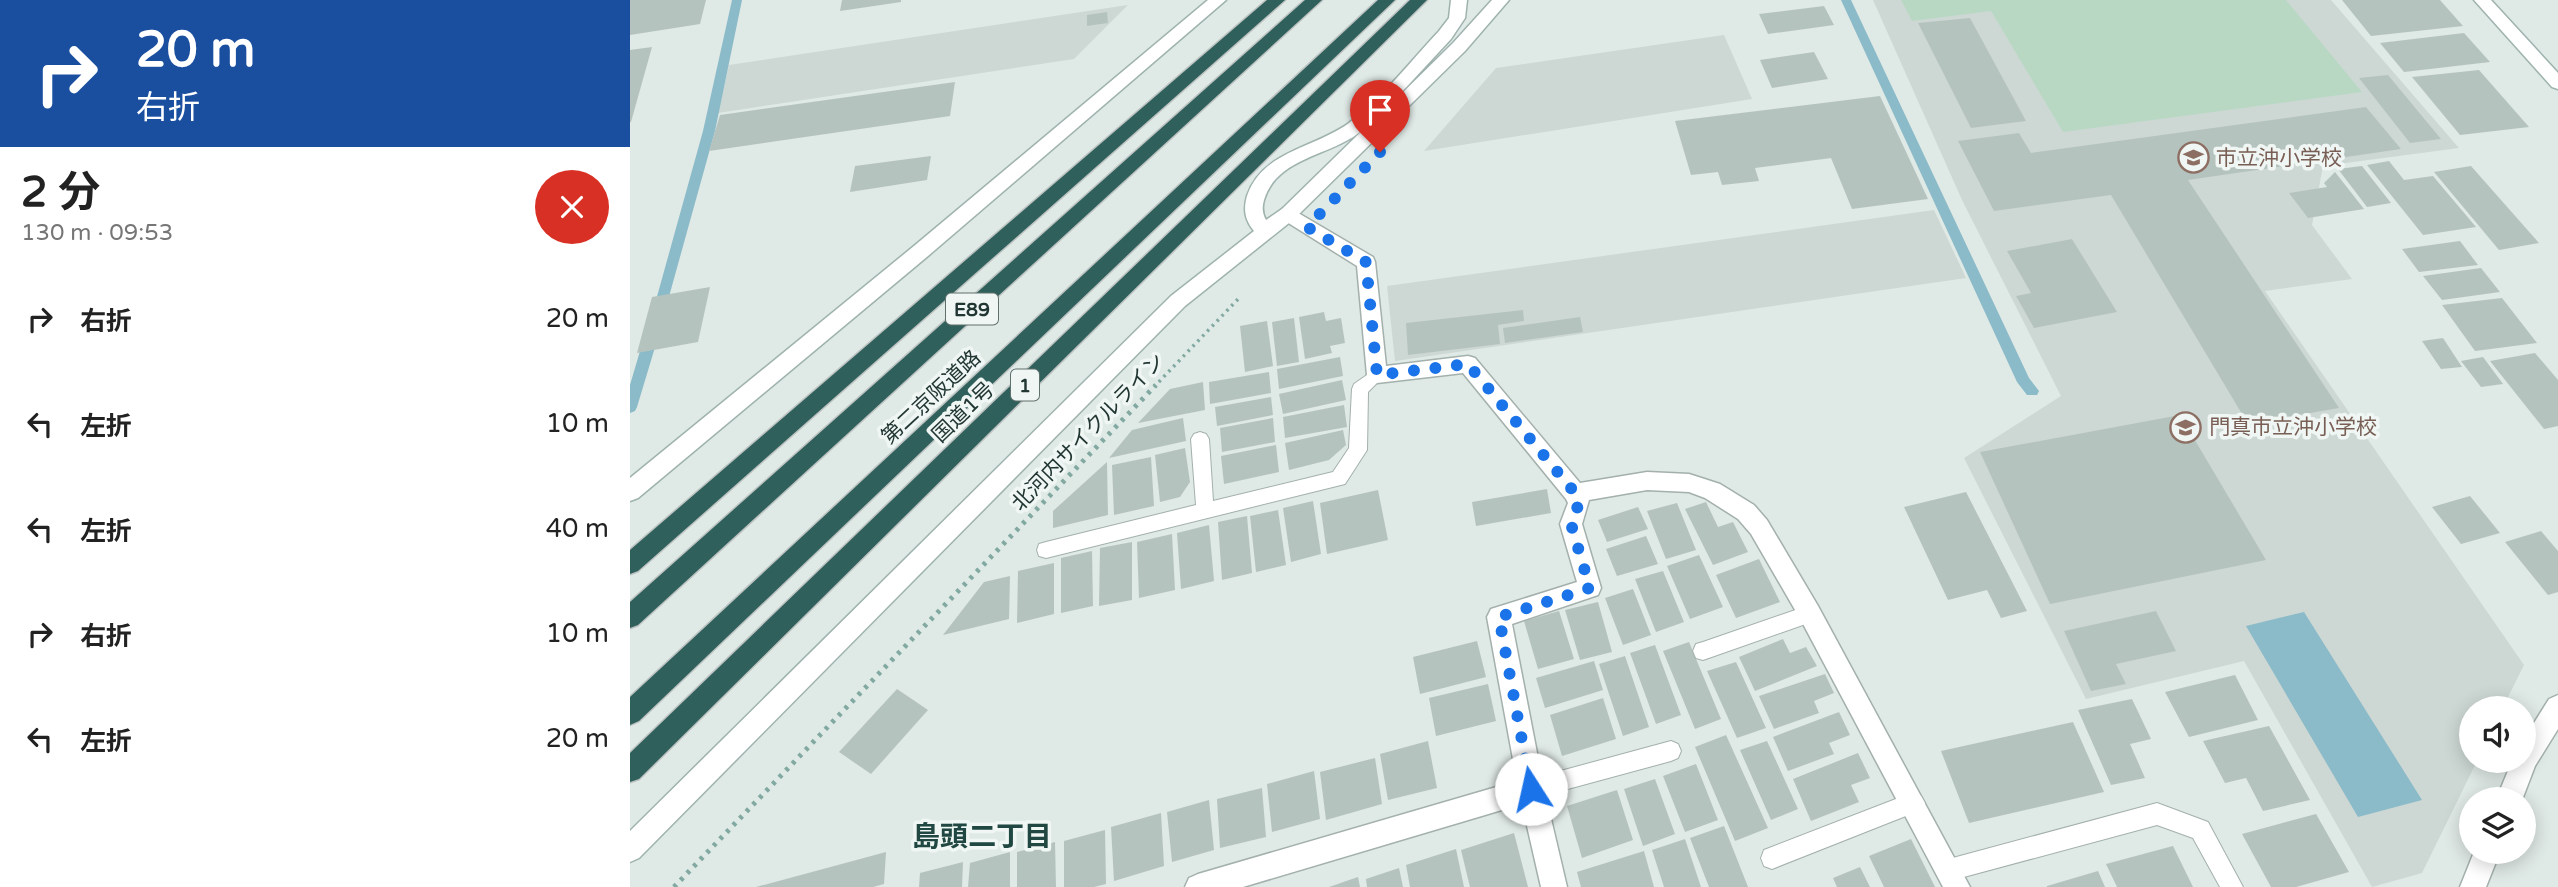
<!DOCTYPE html>
<html lang="ja">
<head>
<meta charset="utf-8">
<style>
	:root { --surface:#fff; --page:#f6f6f6; --text:#222; --muted:#767676 }
	body { margin:0; font-family:"Varela Round","Noto Sans JP",sans-serif; background:var(--page); color:var(--text); height:100vh; display:flex; flex-direction:column; font-size:26px; white-space:nowrap }
	* { box-sizing:border-box; margin:0 }
	p { font-size:23px; color:var(--muted) }
	.icon { flex:none; width:38px; height:38px; fill:none; stroke:currentColor; stroke-width:2; stroke-linecap:round; stroke-linejoin:round }
	.map { position:relative; flex:1; overflow:hidden }
	.side { display:flex; flex-direction:column; background:var(--surface); width:630px }
	.side>* { flex:none }
	.guide { background:#1a4fa0; color:#fff; overflow:hidden }
	.fabs { position:absolute; left:1829px; top:696px; display:grid; gap:14px }
	.fabs a { display:grid; place-items:center; width:77px; height:77px; border-radius:50%; background:var(--surface); box-shadow:0 4px 18px #0003; font-size:35px }
	.pin { position:absolute; display:grid; place-items:center; width:60px; height:60px; color:#fff; margin:-72px -30px; border-radius:50% 50% 50% 0; rotate:-45deg; box-shadow:0 0 7px #0007 }
	.pin .icon { rotate:45deg }
	.me { position:absolute; width:77px; margin:-38px; rotate:350deg; stroke-linejoin:round; filter:drop-shadow(0 0 5px #0008) }
	.turn { display:flex; align-items:center; gap:24px; height:147px; padding:0 21px; font-size:32px }
	.turn .icon { width:91px; height:91px; stroke-width:2.5 }
	.turn b { display:block; font-size:49px; line-height:60px }
	.round { display:grid; place-items:center; flex:none; width:74px; height:74px; border-radius:37px; background:var(--page) }
	.summary { display:flex; align-items:center; justify-content:space-between; height:119px; padding:0 21px }
	h1 { font-size:42px; font-weight:700; line-height:52px }
	ul { padding:0; list-style:none }
	li { display:flex; align-items:center; gap:21px; height:105px; padding:0 21px }
	li div { flex:1 }
	li b { display:block; font-size:26px }
	li em { font-style:normal }
	main { display:flex; flex:1; min-height:0 }
	.map>svg:first-child { display:block }
</style>
</head>
<body>
<main>
<section class="side">
<div class="guide">
<div class="turn"><svg class="icon" aria-label="right" viewBox="0 0 24 24"><path d="M7 20v-9h11M14 6l5 5-5 5"/></svg><div><b>20 m</b>右折</div></div>
</div>
<div class="summary"><div><h1>2 分</h1><p>130 m · 09:53</p></div><a class="round" style="background:#d93025;color:#fff"><svg class="icon" aria-label="close" viewBox="0 0 24 24"><path d="M6 6l12 12M18 6L6 18"/></svg></a></div>
<ul>
<li><svg class="icon" aria-label="right" viewBox="0 0 24 24"><path d="M7 20v-9h11M14 6l5 5-5 5"/></svg><div><b>右折</b></div><em>20 m</em></li>
<li><svg class="icon" aria-label="left" viewBox="0 0 24 24"><path d="M17 20v-9H6M10 6l-5 5 5 5"/></svg><div><b>左折</b></div><em>10 m</em></li>
<li><svg class="icon" aria-label="left" viewBox="0 0 24 24"><path d="M17 20v-9H6M10 6l-5 5 5 5"/></svg><div><b>左折</b></div><em>40 m</em></li>
<li><svg class="icon" aria-label="right" viewBox="0 0 24 24"><path d="M7 20v-9h11M14 6l5 5-5 5"/></svg><div><b>右折</b></div><em>10 m</em></li>
<li><svg class="icon" aria-label="left" viewBox="0 0 24 24"><path d="M17 20v-9H6M10 6l-5 5 5 5"/></svg><div><b>左折</b></div><em>20 m</em></li>
</ul>
</section>
<div class="map">
<svg width="1928" height="887" viewBox="0 0 1928 887">
	<rect width="100%" height="100%" fill="#dfe9e5"/>
	<path fill="#cdd8d4" d="M 1243,0 L 1701,0 L 1829,148 L 1693,166 L 1682,225 L 1722,279 L 1635,291 L 1894,665 L 1872,709 L 1841,709 L 1841,761 L 1847,761 L 1792,873 L 1742,887 L 1614,661 L 1456,699 L 1334,458 L 1431,396 L 1332,200 Z
		M 498,5 L 444,59 L 88,113 L 99,65 Z
		M 1094,35 L 1122,99 L 794,151 L 866,68 Z
		M 1304,210 L 1336,278 L 765,361 L 757,286 Z"/>
	<path fill="#b9d8c4" d="M 1271,0 L 1656,0 L 1732,92 L 1433,132 L 1361,11 L 1282,21 Z"/>
	<path fill="#8bbac9" d="M 1674,612 L 1792,800 L 1728,817 L 1616,626 Z"/>
	<g fill="none" stroke-linecap="round" stroke-linejoin="round">
		<path fill="#8bbac9" fill-rule="evenodd" d="M 102,0 L 112,0 L 85,131 L 35,311 L 29,316 L 23,311 L 73,131 Z
			M 1211,0 L 1221,0 L 1399,378 L 1409,391 L 1407,395 L 1397,395 L 1387,382 Z
			M 22,329 L 29,334 L 7,407 L 5,411 L 0,413 L 0,385 L 15,334 Z"/>
	</g>
	<path fill="#b5c3be" d="M 0,0 L 76,0 L 70,24 L 0,35 Z
		M 212,0 L 271,0 L 271,2 L 210,11 Z
		M 1712,0 L 1810,0 L 1833,26 L 1741,36 Z
		M 1194,6 L 1204,25 L 1138,34 L 1129,14 Z
		M 477,12 L 478,23 L 457,26 L 457,15 Z
		M 1340,18 L 1396,121 L 1341,128 L 1288,23 Z
		M 1834,33 L 1860,62 L 1774,72 L 1750,43 Z
		M 22,47 L 1,122 L 0,122 L 0,50 Z
		M 1184,52 L 1198,79 L 1142,88 L 1130,60 Z
		M 1849,70 L 1899,127 L 1830,135 L 1782,77 Z
		M 1758,75 L 1811,139 L 1780,143 L 1729,78 Z
		M 325,82 L 320,116 L 79,151 L 90,115 Z
		M 1250,96 L 1298,199 L 1222,209 L 1201,158 L 1125,168 L 1129,181 L 1092,185 L 1088,172 L 1061,175 L 1045,121 Z
		M 1736,107 L 1771,149 L 1558,180 L 1709,408 L 1618,424 L 1481,195 L 1364,211 L 1328,141 L 1389,133 L 1401,153 Z
		M 301,156 L 297,180 L 220,192 L 225,166 Z
		M 1759,161 L 1774,180 L 1803,176 L 1846,227 L 1793,235 L 1737,165 Z
		M 1732,166 L 1761,203 L 1737,207 L 1708,169 Z
		M 1841,166 L 1909,243 L 1869,250 L 1804,172 Z
		M 1705,172 L 1734,209 L 1678,218 L 1659,193 L 1697,187 L 1694,183 Z
		M 1442,239 L 1487,312 L 1404,328 L 1386,296 L 1401,293 L 1377,251 Z
		M 1830,241 L 1848,265 L 1789,272 L 1772,249 Z
		M 1851,268 L 1870,292 L 1812,300 L 1793,276 Z
		M 80,287 L 68,342 L 7,353 L 22,297 Z
		M 1872,298 L 1907,343 L 1845,351 L 1812,305 Z
		M 893,310 L 894,321 L 868,325 L 870,344 L 778,355 L 776,323 Z
		M 694,312 L 696,321 L 711,318 L 715,343 L 700,346 L 702,353 L 675,359 L 669,317 Z
		M 950,317 L 953,332 L 875,343 L 873,328 Z
		M 664,318 L 669,362 L 647,366 L 642,322 Z
		M 637,321 L 643,366 L 615,372 L 610,326 Z
		M 1813,338 L 1832,367 L 1811,369 L 1792,341 Z
		M 1905,353 L 1928,380 L 1928,426 L 1914,429 L 1860,361 Z
		M 710,357 L 713,376 L 649,389 L 647,369 Z
		M 1853,357 L 1873,384 L 1851,387 L 1831,361 Z
		M 639,372 L 641,393 L 580,404 L 579,382 Z
		M 712,380 L 716,400 L 653,414 L 649,394 Z
		M 573,382 L 575,410 L 508,423 L 540,389 Z
		M 641,397 L 643,415 L 587,426 L 585,407 Z
		M 714,405 L 717,427 L 655,438 L 653,417 Z
		M 1550,415 L 1636,560 L 1420,604 L 1350,452 Z
		M 553,418 L 556,441 L 479,458 L 502,430 Z
		M 643,418 L 645,442 L 592,452 L 590,428 Z
		M 713,430 L 716,445 L 699,460 L 659,470 L 655,443 Z
		M 646,445 L 649,472 L 594,484 L 591,456 Z
		M 555,448 L 560,482 L 550,497 L 530,502 L 525,455 Z
		M 521,457 L 524,506 L 484,515 L 482,465 Z
		M 477,462 L 478,515 L 423,528 L 423,511 Z
		M 917,489 L 921,513 L 846,526 L 842,502 Z
		M 748,490 L 758,540 L 697,554 L 690,503 Z
		M 1336,492 L 1397,611 L 1371,618 L 1357,590 L 1318,600 L 1274,507 Z
		M 1840,496 L 1870,533 L 1831,544 L 1802,507 Z
		M 683,501 L 691,554 L 661,562 L 653,508 Z
		M 1076,502 L 1088,527 L 1103,522 L 1118,552 L 1083,565 L 1055,509 Z
		M 1047,503 L 1066,550 L 1036,559 L 1017,511 Z
		M 1008,507 L 1018,529 L 977,542 L 968,520 Z
		M 648,510 L 656,565 L 626,572 L 620,516 Z
		M 617,516 L 622,573 L 592,580 L 588,522 Z
		M 579,525 L 584,581 L 551,589 L 547,533 Z
		M 1911,531 L 1928,551 L 1928,592 L 1918,595 L 1875,542 Z
		M 542,534 L 545,590 L 509,598 L 507,542 Z
		M 1016,536 L 1028,564 L 987,576 L 976,549 Z
		M 502,542 L 502,600 L 469,606 L 470,548 Z
		M 462,551 L 463,606 L 431,613 L 431,558 Z
		M 1069,555 L 1093,607 L 1060,619 L 1037,566 Z
		M 1129,559 L 1150,602 L 1106,618 L 1086,575 Z
		M 424,563 L 424,614 L 387,623 L 388,571 Z
		M 1033,571 L 1054,622 L 1026,632 L 1005,579 Z
		M 380,576 L 379,619 L 313,635 L 354,582 Z
		M 1003,589 L 1021,635 L 993,645 L 975,598 Z
		M 968,602 L 982,652 L 950,660 L 935,610 Z
		M 929,611 L 944,659 L 908,669 L 894,621 Z
		M 1526,611 L 1546,651 L 1486,664 L 1496,684 L 1461,691 L 1434,631 Z
		M 1153,639 L 1160,653 L 1176,647 L 1187,666 L 1125,691 L 1109,657 Z
		M 847,641 L 856,677 L 790,694 L 783,657 Z
		M 1059,642 L 1091,719 L 1065,729 L 1033,651 Z
		M 1025,645 L 1051,715 L 1026,724 L 1000,653 Z
		M 995,656 L 1019,727 L 993,736 L 969,664 Z
		M 964,661 L 973,690 L 915,708 L 906,678 Z
		M 1106,662 L 1136,728 L 1107,738 L 1077,671 Z
		M 1195,674 L 1204,693 L 1184,701 L 1189,713 L 1144,729 L 1129,696 Z
		M 1605,675 L 1628,720 L 1559,737 L 1535,692 Z
		M 858,684 L 866,721 L 806,736 L 799,698 Z
		M 267,689 L 298,710 L 241,774 L 209,752 Z
		M 973,698 L 986,739 L 932,756 L 920,715 Z
		M 1502,699 L 1521,739 L 1500,744 L 1515,778 L 1481,785 L 1448,710 Z
		M 1209,712 L 1220,735 L 1199,743 L 1204,754 L 1158,771 L 1143,737 Z
		M 1443,722 L 1474,792 L 1339,823 L 1311,751 Z
		M 1639,726 L 1680,800 L 1633,811 L 1616,778 L 1595,783 L 1573,741 Z
		M 1096,735 L 1138,828 L 1105,841 L 1065,747 Z
		M 798,741 L 807,788 L 758,800 L 750,754 Z
		M 1137,741 L 1168,809 L 1141,820 L 1110,750 Z
		M 1228,753 L 1240,778 L 1221,785 L 1229,802 L 1181,821 L 1163,779 Z
		M 745,758 L 752,804 L 696,820 L 690,772 Z
		M 1066,764 L 1088,820 L 1055,832 L 1033,776 Z
		M 684,771 L 690,819 L 642,832 L 637,784 Z
		M 1025,779 L 1045,834 L 1013,846 L 994,789 Z
		M 632,788 L 636,837 L 590,848 L 587,799 Z
		M 987,790 L 1003,840 L 952,858 L 937,806 Z
		M 579,800 L 584,850 L 542,862 L 537,812 Z
		M 531,813 L 534,866 L 484,881 L 481,827 Z
		M 1686,814 L 1719,872 L 1666,887 L 1641,887 L 1612,834 Z
		M 1094,826 L 1118,887 L 1079,887 L 1060,838 Z
		M 475,830 L 476,884 L 464,887 L 434,887 L 434,841 Z
		M 884,833 L 898,887 L 840,887 L 831,850 Z
		M 1055,839 L 1071,887 L 1034,887 L 1022,850 Z
		M 1281,839 L 1305,887 L 1254,887 L 1239,856 Z
		M 425,842 L 426,887 L 387,887 L 387,852 Z
		M 1543,846 L 1563,887 L 1487,887 L 1476,864 Z
		M 826,849 L 834,887 L 780,887 L 776,865 Z
		M 1014,851 L 1024,887 L 951,887 L 947,872 Z
		M 256,852 L 254,884 L 243,887 L 126,887 Z
		M 380,852 L 380,887 L 338,887 L 340,863 Z
		M 333,862 L 332,887 L 289,887 L 290,873 Z
		M 1230,867 L 1240,887 L 1207,887 L 1203,878 Z
		M 769,868 L 773,887 L 737,887 L 736,879 Z
		M 1468,871 L 1475,887 L 1417,887 L 1417,886 Z
		M 728,877 L 730,887 L 699,887 Z"/>
	<g fill="none" stroke-linecap="round" stroke-linejoin="round">
		<defs>
			<path id="lane" d="M 747,368 L 753,370 L 755,375 L 738,392 L 737,450 L 715,484 L 416,558 L 409,556 L 407,550 L 409,544 L 416,542 L 566,505 L 561,439 L 564,434 L 570,432 L 576,434 L 579,439 L 583,501 L 703,472 L 719,448 L 722,389 L 724,384 Z
				M 1180,605 L 1187,608 L 1190,614 L 1187,620 L 1073,660 L 1066,658 L 1063,651 L 1066,644 L 1073,642 Z
				M 1041,741 L 1048,744 L 1051,751 L 1048,758 L 1041,761 L 901,799 L 894,796 L 891,789 L 894,782 L 901,779 Z
				M 1284,792 L 1291,796 L 1295,803 L 1291,810 L 1142,869 L 1134,866 L 1131,858 L 1134,850 Z
				M 1527,803 L 1578,822 L 1613,887 L 1590,887 L 1563,838 L 1527,825 L 1319,881 L 1311,878 L 1308,870 L 1311,862 L 1319,859 Z"/>
			<path id="street" d="M 658,207 L 743,257 L 745,262 L 756,366 L 838,356 L 845,358 L 950,483 L 1017,472 L 1059,474 L 1090,484 L 1124,505 L 1137,520 L 1188,606 L 1340,887 L 1313,887 L 1172,622 L 1121,534 L 1108,519 L 1075,498 L 1059,492 L 1017,490 L 959,500 L 952,524 L 971,588 L 968,595 L 882,624 L 914,789 L 937,887 L 911,887 L 892,804 L 613,887 L 555,887 L 559,878 L 568,874 L 887,781 L 857,617 L 861,609 L 947,582 L 930,524 L 938,503 L 936,499 L 833,373 L 747,383 L 740,381 L 737,375 L 727,266 L 652,219 L 649,214 L 652,209 Z
				M 1928,695 L 1928,729 L 1905,766 L 1892,800 L 1866,800 L 1882,761 L 1894,761 L 1894,739 L 1919,699 Z
				M 1844,852 L 1870,852 L 1856,887 L 1830,887 Z"/>
			<path id="secondary" d="M 578,0 L 596,0 L 298,256 L 8,498 L 0,501 L 0,478 L 284,246 Z
				M 821,0 L 837,0 L 835,18 L 821,39 L 757,108 L 823,43 L 862,0 L 879,0 L 835,51 L 664,219 L 555,306 L 9,858 L 0,862 L 0,831 L 541,296 L 624,231 C 615,220 613,210 617,196 C 632,151 685,148 719,123 C 753,97 780,62 809,31 L 819,18 ZM 742,121 L 652,209 L 636,220 C 632,213 632,207 634,200 C 645,163 687,157 716,141 C 726,136 734,129 742,121 Z
				M 1844,0 L 1861,0 L 1928,73 L 1928,89 L 1922,87 Z"/>
			<path id="highway" d="M 637,0 L 655,0 L 8,571 L 0,574 L 0,550 Z
				M 675,0 L 692,0 L 8,625 L 0,628 L 0,602 Z
				M 748,0 L 765,0 L 9,721 L 0,725 L 0,697 Z
				M 780,0 L 797,0 L 9,779 L 0,782 L 0,753 Z"/>
		</defs>
		<use href="#lane" stroke="#a3b0ac" stroke-width="2"/>
		<use href="#street" stroke="#a3b0ac" stroke-width="3"/>
		<use href="#secondary" stroke="#9fb3ae" stroke-width="3"/>
		<use href="#highway" stroke="#bdc3c2" stroke-width="3"/>
		<path stroke="#82a9a1" stroke-width="3.5" stroke-dasharray="2.5 4.5" stroke-linecap="butt" d="M 524,387 L 611,296"/>
		<path stroke="#82a9a1" stroke-width="5" stroke-dasharray="3.5 6" stroke-linecap="butt" d="M 44,887 L 526,385"/>
		<use href="#lane" fill="#fff" fill-rule="evenodd"/>
		<use href="#street" fill="#fff" fill-rule="evenodd"/>
		<use href="#secondary" fill="#fff" fill-rule="evenodd"/>
		<use href="#highway" fill="#30605b" fill-rule="evenodd"/>
	</g>
	<g fill="none" stroke-linecap="round" stroke-linejoin="round">
		<path stroke="#1a73e8" stroke-width="12" stroke-dasharray="0 21.6" d="M 750,152 L 677,227 L 736,262 L 747,375 L 838,364 L 945,493 L 949,503 L 941,524 L 960,588 L 869,617 L 901,789"/>
	</g>
	<defs>
		<symbol id="school-ring" viewBox="-11 -11 22 22"><circle r="9.5" fill="#eff6f3" stroke="#8d6e63" stroke-width="1.5"/><path d="M0-5L7-2L0 1L-7-2ZM-4 1L0 2.5L4 1V4Q0 6-4 4Z" fill="#8d6e63"/></symbol>
	</defs>
	<g fill-rule="evenodd">
		<use href="#school-ring" x="1546" y="140" width="35" height="35"/>
		<use href="#school-ring" x="1538" y="410" width="35" height="35"/>
	</g>
	<g text-anchor="middle" stroke-width="7" stroke-linejoin="round" paint-order="stroke">
		<g fill="#eff6f3" stroke="#60706d" stroke-width="2">
			<rect x="316" y="293.5" width="52" height="31" rx="5"/>
			<rect x="381" y="369.5" width="28" height="31" rx="5"/>
		</g>
		<g font-size="19" font-weight="bold" fill="#223733">
			<text x="342" y="316">E89</text>
			<text x="395" y="392">1</text>
		</g>
		<g font-size="21" fill="#785e54" stroke="#eff6f3" text-anchor="start">
			<text x="1586" y="165">市立沖小学校</text>
			<text x="1579" y="434">門真市立沖小学校</text>
		</g>
		<g font-size="21" fill="#223733" stroke="#eff6f3">
			<text transform="translate(301 397) rotate(-43)" y="7">第二京阪道路</text>
			<text transform="translate(333 412) rotate(-44)" y="7">国道1号</text>
			<text transform="translate(458 432) rotate(-46)" y="7">北河内サイクルライン</text>
		</g>
		<g font-size="28" font-weight="bold" fill="#204741" stroke="#eff6f3">
			<text x="352" y="846">島頭二丁目</text>
		</g>
	</g>
</svg>
<div class="fabs">
<a><svg class="icon" aria-label="sound" viewBox="0 0 24 24"><path d="M4 9h4l5-4v14l-5-4H4zM17 9q2 3 0 6"/></svg></a>
<a><svg class="icon" aria-label="layers" viewBox="0 0 24 24"><path d="M12 4l9 5-9 5-9-5zM3 14l9 5 9-5"/></svg></a>
</div>
<div class="pin" style="left:750px;top:152px;background:#d93025"><svg class="icon" aria-label="arrive" viewBox="0 0 24 24"><path d="M6 21V4h12l-3 4 3 4H6"/></svg></div>
<svg class="me" style="left:901px;top:789px" viewBox="-20 -20 40 40"><circle r="19" fill="#fff"/><path d="M0-13L10 11 0 6-10 11z" fill="#1a73e8"/></svg>
</div>
</main>
</body>
</html>
